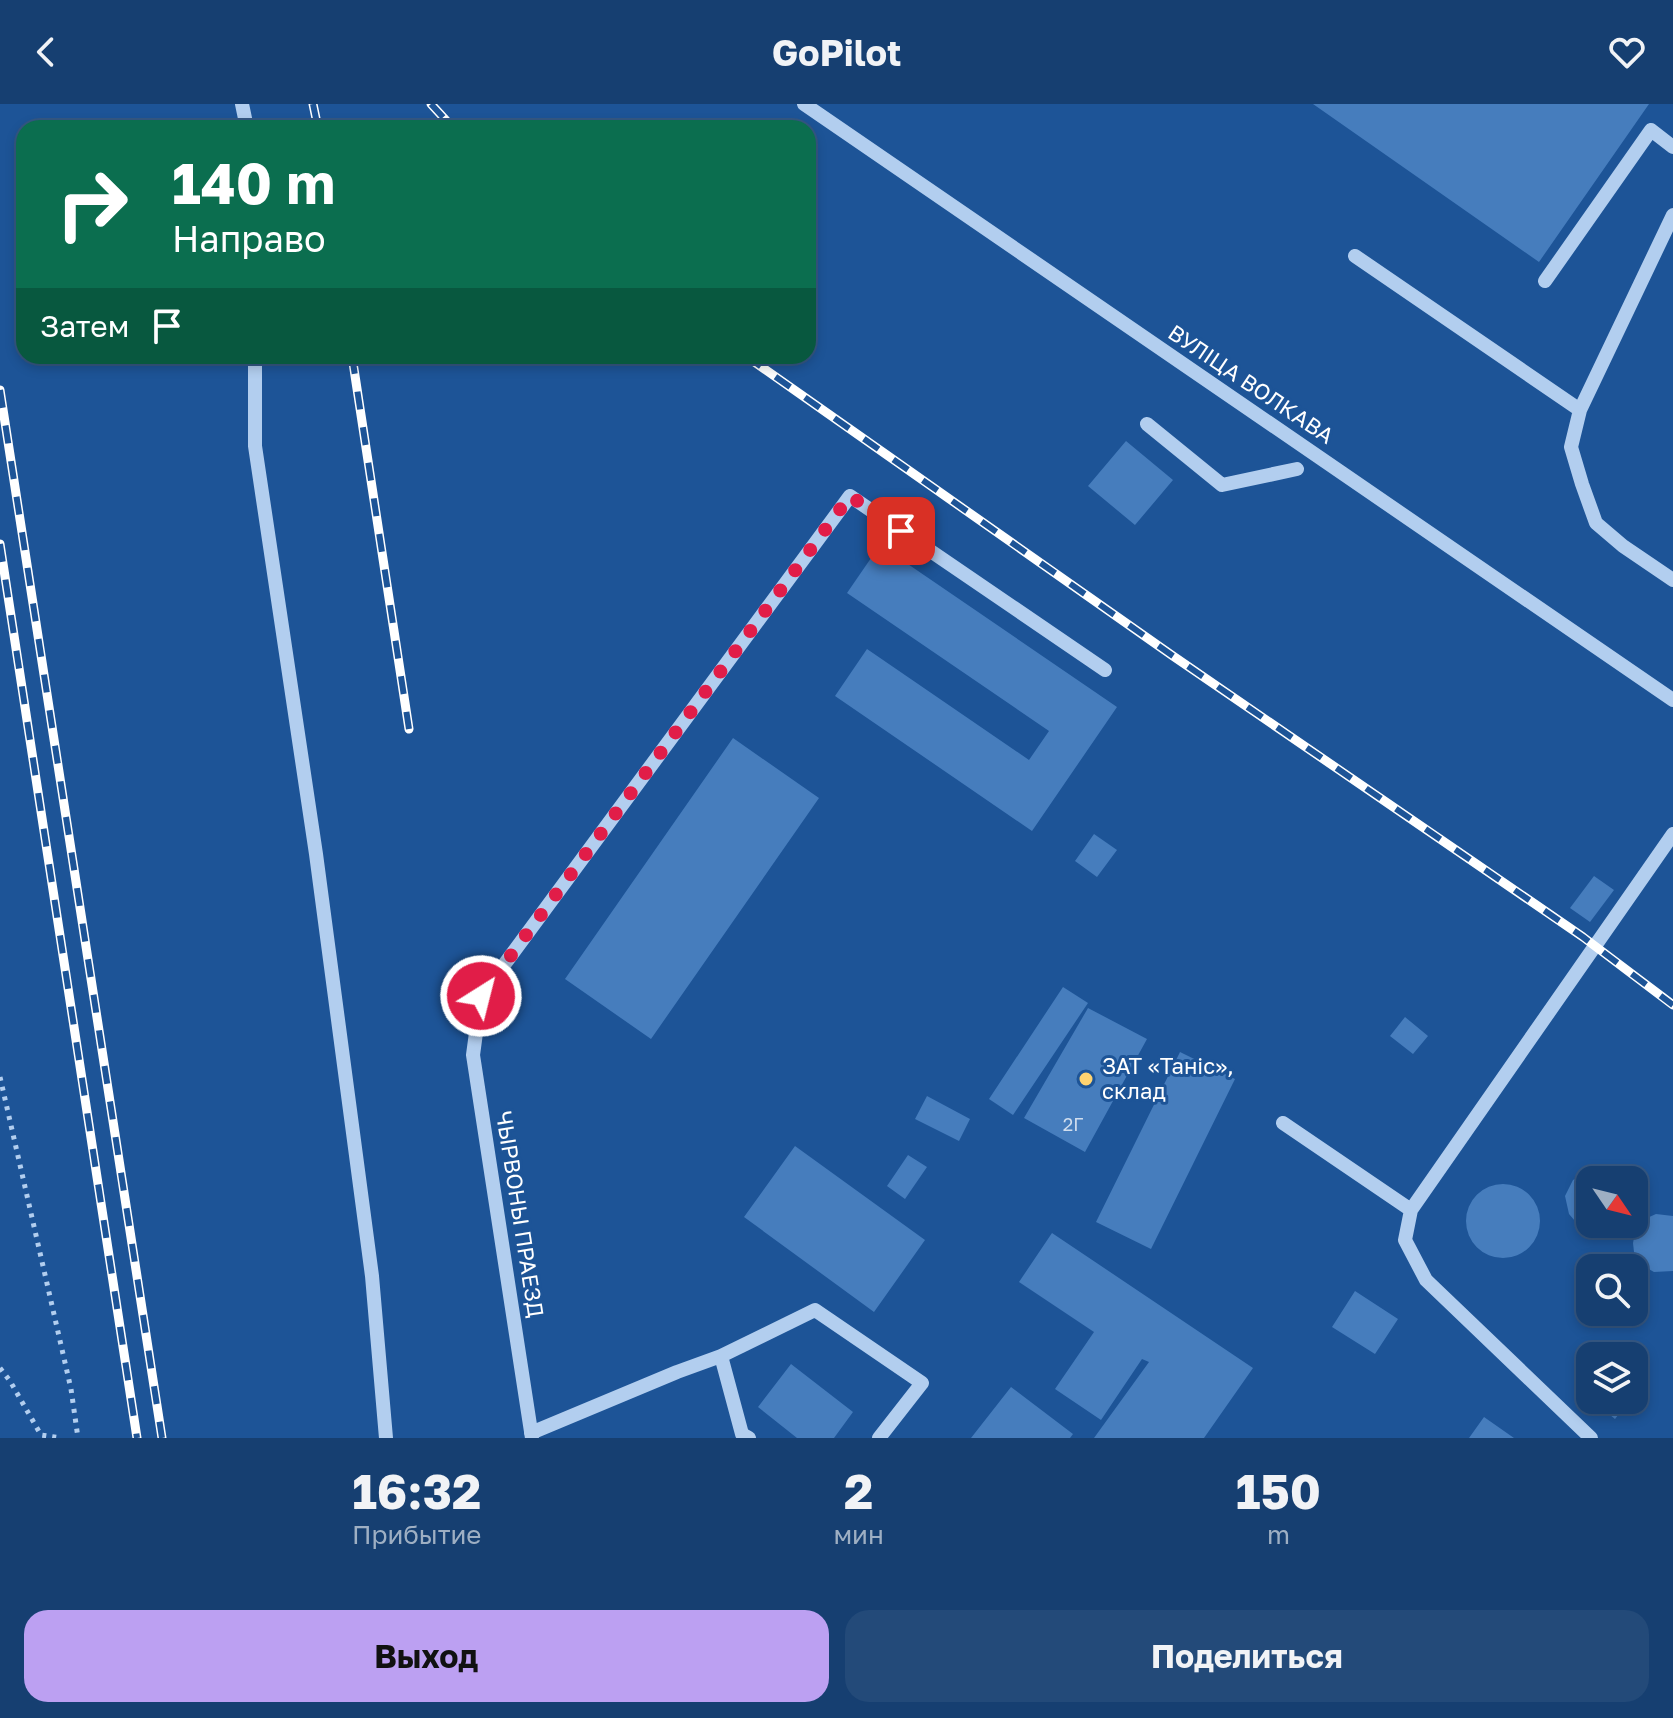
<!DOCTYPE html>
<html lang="ru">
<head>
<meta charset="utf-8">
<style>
	:root { --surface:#163f71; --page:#234a79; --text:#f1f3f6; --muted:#9eafc3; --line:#355884; --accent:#bca0f2 }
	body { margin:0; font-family:"Golos Text",sans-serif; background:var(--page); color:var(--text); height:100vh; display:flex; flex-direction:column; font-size:30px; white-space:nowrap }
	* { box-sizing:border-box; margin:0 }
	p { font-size:26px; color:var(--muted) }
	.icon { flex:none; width:44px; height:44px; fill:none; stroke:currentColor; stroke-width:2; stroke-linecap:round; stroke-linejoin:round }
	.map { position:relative; height:1334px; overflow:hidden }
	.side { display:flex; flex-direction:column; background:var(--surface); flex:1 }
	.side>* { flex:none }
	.guide { position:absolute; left:16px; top:16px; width:800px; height:244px; border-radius:24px; box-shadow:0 4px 12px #0003,0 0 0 2px var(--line); background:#0b6e4f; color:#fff; overflow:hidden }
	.needle { width:52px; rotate:125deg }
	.controls { position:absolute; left:1576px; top:1062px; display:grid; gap:16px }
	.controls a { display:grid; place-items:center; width:72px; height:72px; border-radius:16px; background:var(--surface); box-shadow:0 4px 12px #0003,0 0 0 2px var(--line); font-size:40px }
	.pin { position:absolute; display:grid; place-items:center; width:68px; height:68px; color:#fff; margin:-34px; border-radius:16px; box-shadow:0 4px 12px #0006 }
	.me { position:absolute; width:88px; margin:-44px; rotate:36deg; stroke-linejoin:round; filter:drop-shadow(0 0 6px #0008) }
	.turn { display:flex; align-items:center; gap:28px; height:168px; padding:0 24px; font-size:36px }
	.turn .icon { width:104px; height:104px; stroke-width:2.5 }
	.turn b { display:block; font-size:56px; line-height:68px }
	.then { display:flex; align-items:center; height:76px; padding:0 24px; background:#0003; gap:16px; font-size:30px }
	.eta { display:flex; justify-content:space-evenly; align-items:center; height:136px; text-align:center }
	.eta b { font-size:48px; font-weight:700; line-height:56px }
	.button { display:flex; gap:16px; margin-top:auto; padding:16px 24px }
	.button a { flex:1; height:92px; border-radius:24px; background:var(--accent); color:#111; font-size:32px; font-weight:700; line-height:92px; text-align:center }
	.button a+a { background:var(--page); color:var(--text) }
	header { display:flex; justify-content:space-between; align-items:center; height:104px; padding:0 24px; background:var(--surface); font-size:36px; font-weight:700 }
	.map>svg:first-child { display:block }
</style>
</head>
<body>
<header><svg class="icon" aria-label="back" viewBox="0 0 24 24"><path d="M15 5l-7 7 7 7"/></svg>GoPilot<svg class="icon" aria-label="heart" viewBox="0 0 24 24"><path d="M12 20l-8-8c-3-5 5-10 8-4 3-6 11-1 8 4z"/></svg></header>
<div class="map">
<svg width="1673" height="1334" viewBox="0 0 1673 1334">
	<rect width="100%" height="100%" fill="#1d5497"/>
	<path fill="#467dbd" d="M 1313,0 L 1649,0 L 1539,158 Z
		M 1126,337 L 1173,376 L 1135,421 L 1088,382 Z
		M 880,441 L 1117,603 L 1032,727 L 835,592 L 867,545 L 1029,656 L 1049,627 L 847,489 Z
		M 733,634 L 819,694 L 651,935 L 565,875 Z
		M 1094,730 L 1117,746 L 1097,773 L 1075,757 Z
		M 1594,772 L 1614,786 L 1590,818 L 1570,804 Z
		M 1063,883 L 1088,899 L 1013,1011 L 989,995 Z
		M 1088,904 L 1147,935 L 1085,1048 L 1024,1014 Z
		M 1405,913 L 1428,932 L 1413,950 L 1390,932 Z
		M 1180,948 L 1235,975 L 1151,1145 L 1096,1118 Z
		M 927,992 L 970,1015 L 959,1037 L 915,1015 Z
		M 795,1042 L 925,1136 L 874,1208 L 744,1113 Z
		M 908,1051 L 927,1063 L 905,1095 L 887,1082 Z
		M 1588,1068 L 1598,1068 L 1613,1076 L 1590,1076 L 1590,1122 L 1575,1117 L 1569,1110 L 1565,1092 L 1573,1076 Z
		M1466 1117a37 37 0 1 1 74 0a37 37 0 1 1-74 0Z
		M 1656,1110 L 1673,1112 L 1673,1167 L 1654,1168 L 1645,1163 L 1639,1157 L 1634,1148 L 1633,1139 L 1635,1129 L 1640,1121 L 1647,1114 Z
		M 1052,1129 L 1253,1264 L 1204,1334 L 1094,1334 L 1149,1258 L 1142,1255 L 1101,1316 L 1055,1285 L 1094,1228 L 1019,1178 Z
		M 1355,1187 L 1398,1215 L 1375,1250 L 1332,1223 Z
		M 791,1260 L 853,1308 L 834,1334 L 797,1334 L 758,1303 Z
		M 1011,1283 L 1073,1330 L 1070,1334 L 971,1334 Z
		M 1602,1296 L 1630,1296 L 1615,1315 L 1598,1301 Z
		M 1484,1313 L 1514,1334 L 1469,1334 Z"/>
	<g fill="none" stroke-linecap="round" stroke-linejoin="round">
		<path stroke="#b2ceef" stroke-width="5" stroke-dasharray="4 6" stroke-linecap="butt" d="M 0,973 L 71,1285 L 78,1334
			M 0,1264 L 10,1277 L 41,1331 L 61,1334"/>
		<path stroke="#b2ceef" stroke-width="14" d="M 242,0 L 247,24
			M 804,0 L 1673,596
			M 1673,111 L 1580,306 L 1571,343 L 1582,380 L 1596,419 L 1623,442 L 1673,476
			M 1355,152 L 1580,306
			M 1545,177 L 1651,26 L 1673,43
			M 255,252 L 255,342 L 316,750 L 372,1172 L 386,1334
			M 1147,320 L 1222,381 L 1297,365
			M 1283,1019 L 1411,1106
			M 721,1252 L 742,1330 L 749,1334
			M 531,1329 L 677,1268 L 721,1252 L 815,1206 L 922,1279 L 879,1334
			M 532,1334 L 473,951 L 481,892 L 850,392 L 1105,566
			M 1591,1334 L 1426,1176 L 1405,1136 L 1411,1106 L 1673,730"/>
		<defs>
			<path id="rail" d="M 313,0 L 318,24
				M 431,0 L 453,24
				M 352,252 L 409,625
				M 746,252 L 1173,552 L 1583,833 L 1673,901
				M 0,286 L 162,1334
				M 0,440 L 137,1334"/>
		</defs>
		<use href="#rail" stroke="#fff" stroke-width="9"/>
		<use href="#rail" stroke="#1d5497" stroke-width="6" stroke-dasharray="18" stroke-linecap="butt"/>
	</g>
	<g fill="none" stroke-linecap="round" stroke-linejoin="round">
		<path stroke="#e11d48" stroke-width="14" stroke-dasharray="0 25.2" d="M 481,892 L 850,392 L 901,427"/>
	</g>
	<circle fill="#fed371" stroke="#1d5497" stroke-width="3" cx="1086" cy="975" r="8"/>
	<g text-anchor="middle" stroke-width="6" stroke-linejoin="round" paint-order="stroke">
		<g font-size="18" fill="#d1deee">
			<text x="1073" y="1027">2Г</text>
		</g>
		<g font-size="22" fill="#fff" stroke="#1d5497">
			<text transform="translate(1251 280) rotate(34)" y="8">ВУЛІЦА ВОЛКАВА</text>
			<text transform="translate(520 1110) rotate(81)" y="8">ЧЫРВОНЫ ПРАЕЗД</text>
		</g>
		<g font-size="22" fill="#fff" stroke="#1d5497" text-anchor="start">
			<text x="1102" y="970">ЗАТ «Таніс»,<tspan x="1102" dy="25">склад</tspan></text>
		</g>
	</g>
</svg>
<div class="controls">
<a><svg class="needle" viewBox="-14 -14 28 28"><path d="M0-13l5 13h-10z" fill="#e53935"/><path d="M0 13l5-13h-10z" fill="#9eafc3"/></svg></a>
<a><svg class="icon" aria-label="search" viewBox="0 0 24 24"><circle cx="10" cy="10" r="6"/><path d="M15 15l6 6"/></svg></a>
<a><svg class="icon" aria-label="layers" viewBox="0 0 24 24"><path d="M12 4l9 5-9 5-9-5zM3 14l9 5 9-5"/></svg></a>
</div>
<div class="pin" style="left:901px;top:427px;background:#d93025"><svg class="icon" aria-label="arrive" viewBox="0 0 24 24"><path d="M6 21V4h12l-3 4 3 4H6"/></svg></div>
<svg class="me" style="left:481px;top:892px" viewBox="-20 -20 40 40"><circle r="17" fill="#e11d48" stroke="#fff" stroke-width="3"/><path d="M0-11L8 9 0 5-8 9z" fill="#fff"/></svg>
<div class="guide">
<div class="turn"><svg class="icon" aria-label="right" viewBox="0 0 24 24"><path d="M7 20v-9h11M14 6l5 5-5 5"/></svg><div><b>140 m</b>Направо</div></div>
<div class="then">Затем<svg class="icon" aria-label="arrive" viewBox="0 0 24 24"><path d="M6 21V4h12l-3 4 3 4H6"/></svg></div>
</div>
</div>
<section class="side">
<div class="eta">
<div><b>16:32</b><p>Прибытие</p></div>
<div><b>2</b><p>мин</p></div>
<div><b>150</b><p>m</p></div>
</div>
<div class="button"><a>Выход</a><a>Поделиться</a></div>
</section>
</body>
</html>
